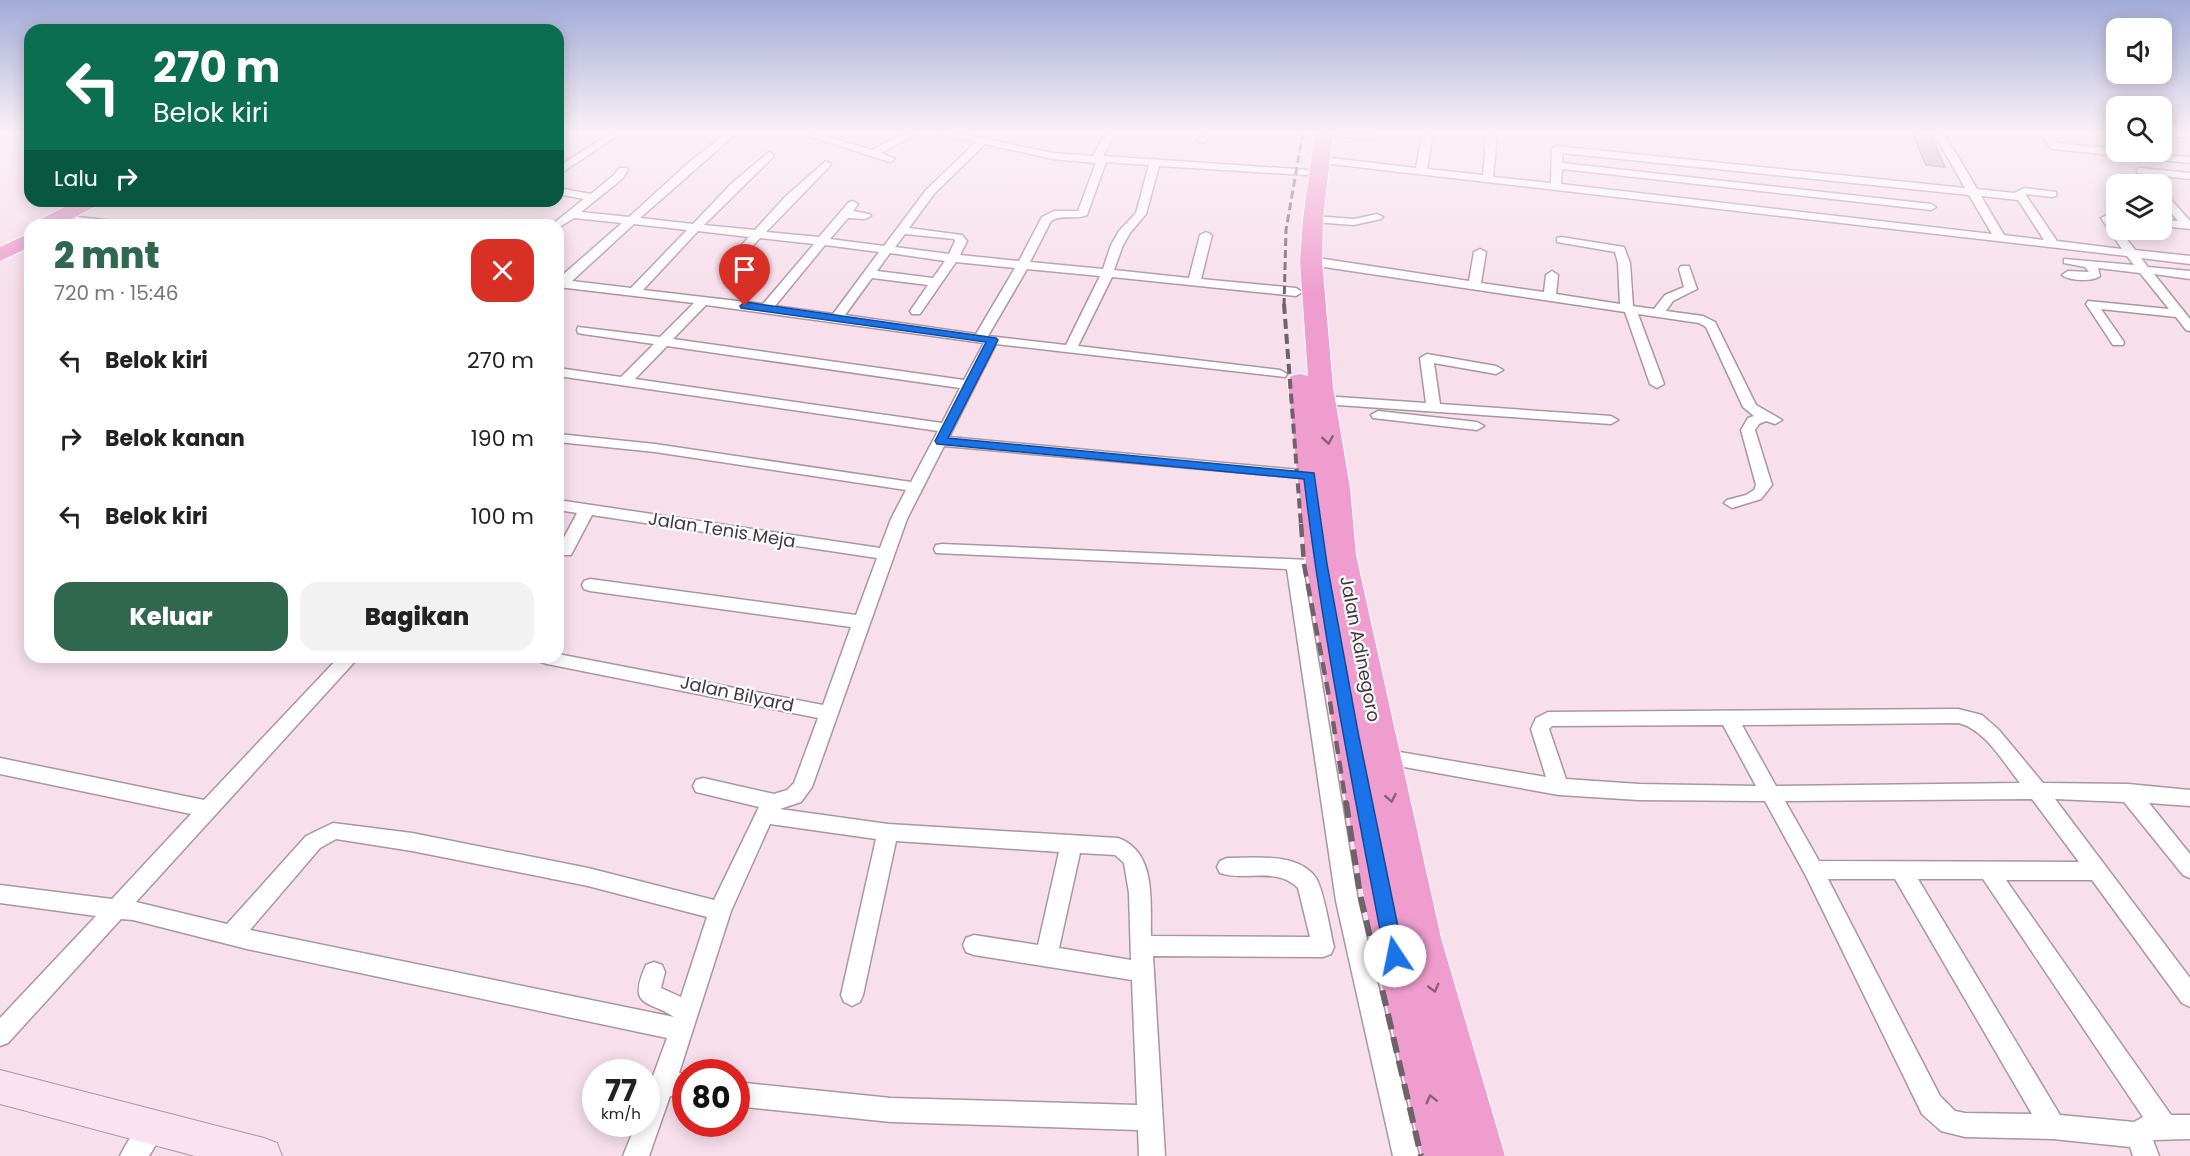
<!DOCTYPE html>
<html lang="id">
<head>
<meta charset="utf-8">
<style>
	:root { --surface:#fff; --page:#f2f2f2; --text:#222; --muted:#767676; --accent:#2f674f }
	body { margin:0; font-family:Poppins,sans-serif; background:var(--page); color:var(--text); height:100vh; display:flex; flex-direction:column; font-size:22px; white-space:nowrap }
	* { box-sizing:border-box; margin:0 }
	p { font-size:20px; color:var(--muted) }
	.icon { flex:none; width:33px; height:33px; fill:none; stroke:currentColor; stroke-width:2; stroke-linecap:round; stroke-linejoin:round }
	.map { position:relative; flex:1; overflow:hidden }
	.drawer { position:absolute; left:24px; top:219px; width:540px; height:444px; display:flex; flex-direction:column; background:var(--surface); border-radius:18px; box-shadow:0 3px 15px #0003 }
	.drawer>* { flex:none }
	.top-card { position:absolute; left:24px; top:24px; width:540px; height:183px; border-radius:18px; box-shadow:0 3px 15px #0003; background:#0b6e4f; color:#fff; overflow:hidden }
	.buttons { position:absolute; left:2106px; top:18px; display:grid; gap:12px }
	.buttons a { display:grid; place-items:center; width:66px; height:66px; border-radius:12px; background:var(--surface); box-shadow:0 3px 15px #0003; font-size:30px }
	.speed { position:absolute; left:582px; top:1059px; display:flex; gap:12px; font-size:30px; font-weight:700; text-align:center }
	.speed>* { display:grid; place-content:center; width:78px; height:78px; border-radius:50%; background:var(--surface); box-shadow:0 3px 15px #0003; line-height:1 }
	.speed small { font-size:15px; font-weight:400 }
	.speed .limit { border:9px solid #d22; background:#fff; color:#111 }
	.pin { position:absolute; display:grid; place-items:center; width:51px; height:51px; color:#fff; margin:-62px -26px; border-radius:50% 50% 50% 0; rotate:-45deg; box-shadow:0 0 6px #0007 }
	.pin .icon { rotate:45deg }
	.me { position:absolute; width:66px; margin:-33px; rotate:349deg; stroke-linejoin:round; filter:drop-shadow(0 0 4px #0008) }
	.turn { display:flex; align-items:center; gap:21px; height:126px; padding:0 30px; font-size:27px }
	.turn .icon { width:78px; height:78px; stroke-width:2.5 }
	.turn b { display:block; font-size:42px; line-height:51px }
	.then { display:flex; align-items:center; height:57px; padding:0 30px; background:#0003; gap:12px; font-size:22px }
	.round { display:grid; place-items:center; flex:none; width:63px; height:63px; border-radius:18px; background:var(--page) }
	.overview { display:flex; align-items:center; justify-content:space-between; height:102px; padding:0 30px }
	h1 { font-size:36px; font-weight:800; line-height:45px; color:var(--accent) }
	.action { display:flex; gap:12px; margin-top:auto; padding:12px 30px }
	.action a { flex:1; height:69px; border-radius:18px; background:var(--accent); color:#fff; font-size:24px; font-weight:800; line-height:69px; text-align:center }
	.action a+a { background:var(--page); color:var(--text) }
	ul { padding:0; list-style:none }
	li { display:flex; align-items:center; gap:18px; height:78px; padding:0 30px }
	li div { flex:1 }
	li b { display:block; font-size:22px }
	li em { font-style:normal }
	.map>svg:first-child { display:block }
</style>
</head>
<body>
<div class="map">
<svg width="2190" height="1156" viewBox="0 0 2190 1156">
	<rect width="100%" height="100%" fill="#f7dfec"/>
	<path fill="#bba5b2" stroke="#8e7984" stroke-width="1.5" d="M 1912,132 L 1930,133 L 1945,167 L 1926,165 Z"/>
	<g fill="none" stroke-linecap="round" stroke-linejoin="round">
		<defs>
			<path id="street" d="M 612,132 L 623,132 L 558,175 L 558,167 Z
				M 727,132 L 738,132 L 640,218 L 693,224 L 731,184 L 769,152 L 774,155 L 773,157 L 704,225 L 755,230 L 785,197 L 826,161 L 831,164 L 830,166 L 766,232 L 819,237 L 849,202 L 853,201 L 858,204 L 853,211 L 869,214 L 871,216 L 865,219 L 848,218 L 830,239 L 884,246 L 926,190 L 976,142 L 938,134 L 936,132 L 954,132 L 1053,153 L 1093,156 L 1106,132 L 1116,132 L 1103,156 L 1310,170 L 1310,174 L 1306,175 L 1159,166 L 1146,214 L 1130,233 L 1123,245 L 1114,270 L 1189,278 L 1200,235 L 1206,232 L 1212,235 L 1201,279 L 1296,288 L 1302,292 L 1296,296 L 1112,277 L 1078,346 L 1280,370 L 1287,374 L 1285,377 L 996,344 L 949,437 L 1310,471 L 1315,473 L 1317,476 L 1315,479 L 944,446 L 907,519 L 812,787 L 801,802 L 780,809 L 888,824 L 1118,838 C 1157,852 1150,902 1151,936 L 1310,937 L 1298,888 C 1277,866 1245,882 1220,873 L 1217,867 L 1220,861 L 1227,858 C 1254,858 1298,852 1316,878 C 1324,891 1330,931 1334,947 L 1331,954 L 1323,957 L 1153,956 L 1165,1156 L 1139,1156 L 1138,1130 L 891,1122 L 736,1106 L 736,1082 L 891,1098 L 1137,1105 L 1132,980 L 974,955 L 966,952 L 963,945 L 966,938 L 974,935 L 1038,945 L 1059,852 L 896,841 L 863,995 L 860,1002 L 852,1006 L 844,1002 L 841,995 L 876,839 L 770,824 L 731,911 L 679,1073 L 686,1074 L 686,1098 L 670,1096 L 649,1156 L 623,1156 L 636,1124 L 646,1124 L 646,1095 L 667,1038 L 247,949 L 133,920 L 121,919 L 8,1043 L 0,1046 L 0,1018 L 96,916 L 0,903 L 0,885 L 112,899 L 191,814 L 0,774 L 0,758 L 204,800 L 339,657 L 359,657 L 136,902 L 227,924 L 306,836 L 333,823 L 412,833 L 588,868 L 714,900 L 759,807 L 696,792 L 693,786 L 696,780 L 703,778 L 774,794 L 787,790 L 794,783 L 818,718 L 547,664 L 541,662 L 538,658 L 558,657 L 558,654 L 823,705 L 851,627 L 590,591 L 584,589 L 582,585 L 584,581 L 590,579 L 856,615 L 877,558 L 592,515 L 571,555 L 559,555 L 558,549 L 577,513 L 558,510 L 558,500 L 880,548 L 891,519 L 906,490 L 655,452 L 558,442 L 558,434 L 655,444 L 911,482 L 938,431 L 558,376 L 558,368 L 621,377 L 654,344 L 583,334 L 578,333 L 577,330 L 578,327 L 660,337 L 694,303 L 558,287 L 558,279 L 622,223 L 574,218 L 558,228 L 558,225 L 552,225 L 554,223 L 584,199 L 558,194 L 558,188 L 591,194 L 614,175 L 619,168 L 627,168 L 628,170 L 622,179 L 581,212 L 629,217 L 687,164 ZM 985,144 L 1053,159 L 1096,163 L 1078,211 L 1054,211 L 1042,217 L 1019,261 L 960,255 L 967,241 L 962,235 L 909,228 L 934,194 ZM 1106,162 L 1149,165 L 1136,213 L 1119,231 L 1111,245 L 1103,269 L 1030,262 L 1051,221 C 1061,214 1075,220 1087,215 ZM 634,224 L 687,230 L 631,288 L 572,281 ZM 698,231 L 749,237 L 727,261 L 733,265 L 737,263 L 760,238 L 814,244 L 763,304 L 643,290 ZM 905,234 L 954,239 L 955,241 L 949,254 L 895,247 ZM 825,245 L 879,252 L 833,314 L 775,306 ZM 890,253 L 945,261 L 933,278 L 877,271 ZM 956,262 L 1015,268 L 976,334 L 845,315 L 872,278 L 928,285 L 910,311 L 912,314 L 920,314 ZM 1027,269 L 1100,276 L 1066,345 L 988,336 ZM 706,305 L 984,343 L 964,380 L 673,339 ZM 667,346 L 960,388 L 942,423 L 635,379 ZM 336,839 L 412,851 L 588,886 L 707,917 L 681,997 L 661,988 L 665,972 L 662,965 L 654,962 L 646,965 C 627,1008 648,1000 674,1017 L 250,930 L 320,848 ZM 1080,853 L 1115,855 L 1124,863 L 1129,893 L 1131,960 L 1059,948 Z
				M 796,132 L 811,132 L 872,150 L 907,132 L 919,132 L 881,153 L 895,159 L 890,162 Z
				M 1170,132 L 1180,132 L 1174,136 L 1171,135 Z
				M 1202,132 L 1212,132 L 1205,142 L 1202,143 L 1197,140 Z
				M 1325,132 L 1381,132 L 1377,137 L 1369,139 L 1330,135 Z
				M 1423,132 L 1433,132 L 1427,169 L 1483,175 L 1487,132 L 1497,132 L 1493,177 L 1551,183 L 1552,149 L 1557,146 L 1965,188 L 1933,132 L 1943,132 L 1977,189 L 2014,193 L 2024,188 L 2056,192 L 2056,196 L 2052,197 L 2025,194 L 2057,241 L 2122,249 L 2101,218 L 2107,215 L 2111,216 L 2116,224 L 2116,230 L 2120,230 L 2135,250 L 2190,256 L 2190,264 L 2141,258 L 2148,267 L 2190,271 L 2190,279 L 2154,274 L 2190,319 L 2190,331 L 2186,330 L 2176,317 L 2101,309 L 2124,342 L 2123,345 L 2113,345 L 2086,304 L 2088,301 L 2169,309 L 2140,273 L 2098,268 L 2100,276 C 2092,282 2070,281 2062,275 L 2068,271 L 2089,272 L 2085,267 L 2064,263 L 2064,259 L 2134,265 L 2127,256 L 1322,163 L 1317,160 L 1322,157 L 1416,168 ZM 1562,153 L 1969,195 L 1992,234 L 1561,184 L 1562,169 L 1931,210 L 1936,207 L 1931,204 L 1562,163 ZM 1981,196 L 2018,200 L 2044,240 L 2004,235 Z
				M 2040,132 L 2050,132 L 2057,143 L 2116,149 L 2116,152 L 2190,157 L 2190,163 L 2054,149 L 2050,148 Z
				M 2162,132 L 2190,132 L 2190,138 L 2162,135 Z
				M 2141,168 L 2190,173 L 2190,179 L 2137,173 L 2137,169 Z
				M 2162,193 L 2166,194 L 2190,221 L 2190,229 L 2162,226 L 2162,220 L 2178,221 L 2162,202 Z
				M 1377,214 L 1383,217 L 1381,219 L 1354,225 L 1313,222 L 1307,219 L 1313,216 L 1354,219 Z
				M 69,216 L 122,222 L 128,225 L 93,225 L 65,221 L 65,217 Z
				M 1561,237 L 1624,247 L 1630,263 L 1633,306 L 1654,309 L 1665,295 L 1684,287 L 1679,269 L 1681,266 L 1689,266 L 1697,289 L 1673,301 L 1666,311 L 1703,316 L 1715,322 L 1756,405 L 1782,420 L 1775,424 L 1766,421 L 1759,424 L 1755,430 L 1772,485 L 1761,499 L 1732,508 L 1724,503 L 1727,500 L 1746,495 L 1754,490 L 1756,485 L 1741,430 L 1748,418 L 1754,416 L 1743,407 L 1706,327 L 1699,323 L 1638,314 L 1664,384 L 1657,388 L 1650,384 L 1625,312 L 1311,265 L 1305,261 L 1311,257 L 1469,281 L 1474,252 L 1480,249 L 1486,252 L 1481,283 L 1544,292 L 1546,275 L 1552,271 L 1558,275 L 1556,294 L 1620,304 L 1618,263 L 1615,252 L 1557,242 L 1557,238 Z
				M 1427,354 L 1496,366 L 1503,370 L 1496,374 L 1434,363 L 1440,404 L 1611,416 L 1618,420 L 1611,424 L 1323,404 L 1316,400 L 1323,396 L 1426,403 L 1420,358 Z
				M 1378,411 L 1477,422 L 1484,426 L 1477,430 L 1373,418 L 1371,415 Z
				M 942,544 L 1309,560 L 1311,564 L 1309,568 L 1303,569 L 1358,901 L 1419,1156 L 1393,1156 L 1336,901 L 1287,569 L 936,553 L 934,549 L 936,545 Z
				M 1958,709 L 1982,715 L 1999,730 L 2043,783 L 2128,784 L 2190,790 L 2190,806 L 2149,803 L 2190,854 L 2190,878 L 2183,875 L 2124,802 L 2055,799 L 2190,978 L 2190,1007 L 2182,1003 L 2092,880 L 2006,880 L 2171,1115 L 2190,1115 L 2190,1139 L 2153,1140 L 2159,1156 L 2133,1156 L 2130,1147 L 2053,1139 L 1965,1137 L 1941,1131 L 1922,1114 L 1806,876 L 1765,801 L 1639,800 L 1559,795 L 1382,763 L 1375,761 L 1372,756 L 1375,751 L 1382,749 L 1546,777 L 1531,729 L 1536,718 L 1548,712 ZM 1958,723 C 1985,729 2003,762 2020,783 L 1776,786 L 1742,725 ZM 1723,725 L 1756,786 L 1639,784 L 1566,779 L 1549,729 L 1552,726 ZM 2032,799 L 2079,862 L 1819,861 L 1785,801 ZM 1828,879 L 1895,879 L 2032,1114 L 1965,1113 L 1955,1111 L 1940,1096 ZM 1918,879 L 1983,879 L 2143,1117 L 2134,1122 L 2060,1115 Z
				M 155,1115 L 164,1118 L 167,1127 L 149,1156 L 120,1156 C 127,1141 140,1121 155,1115 Z"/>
			<path id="secondary" d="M 0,1070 L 264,1138 L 277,1143 L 282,1156 L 195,1156 L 0,1104 Z"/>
			<path id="highway" d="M 1315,132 L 1333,132 L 1323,219 L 1322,261 L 1333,387 L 1350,488 L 1356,555 L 1441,938 L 1505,1156 L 1422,1156 L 1375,956 L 1337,754 L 1306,564 L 1288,381 L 1291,376 L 1300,374 L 1308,376 L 1300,261 L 1303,219 Z
				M 76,201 L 101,201 L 98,205 L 60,225 L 34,225 L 37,221 Z
				M 30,233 L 30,247 L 0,261 L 0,247 Z"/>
		</defs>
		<use href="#street" stroke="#ab95a2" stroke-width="3"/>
		<use href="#secondary" stroke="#ab95a2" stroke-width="2"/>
		<use href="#highway" stroke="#fff" stroke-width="2"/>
		<use href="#street" fill="#fff" fill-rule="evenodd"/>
		<use href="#secondary" fill="#fae2f0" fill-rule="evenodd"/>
		<use href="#highway" fill="#ef9dce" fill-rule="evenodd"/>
		<path stroke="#6f6269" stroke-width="3" stroke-dasharray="8 4" stroke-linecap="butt" d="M 1284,306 L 1286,230 L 1303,132"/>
		<path stroke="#6f6269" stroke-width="4" stroke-dasharray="10 5" stroke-linecap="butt" d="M 1284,304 L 1301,525"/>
		<path stroke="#6f6269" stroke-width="4.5" stroke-dasharray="13 7" stroke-linecap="butt" d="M 1301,524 L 1304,564 L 1330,702 L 1346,804"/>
		<path stroke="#6f6269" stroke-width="6" stroke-dasharray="16 8" stroke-linecap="butt" d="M 1346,802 L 1360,894 L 1421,1156"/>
	</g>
	<defs><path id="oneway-chevron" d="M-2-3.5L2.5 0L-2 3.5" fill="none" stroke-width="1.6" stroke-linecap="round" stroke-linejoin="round" transform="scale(1.5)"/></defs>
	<g stroke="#876076">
		<use href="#oneway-chevron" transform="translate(1328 440) rotate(81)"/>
		<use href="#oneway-chevron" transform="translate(1391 798) rotate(79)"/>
		<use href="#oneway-chevron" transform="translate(1434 988) rotate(75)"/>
		<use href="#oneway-chevron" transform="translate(1431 1099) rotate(-104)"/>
	</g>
	<linearGradient id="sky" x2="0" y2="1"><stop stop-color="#a2aad8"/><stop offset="0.45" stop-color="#fbf1f6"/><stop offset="1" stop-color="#fbf1f6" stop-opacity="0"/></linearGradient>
	<rect width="2190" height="294" fill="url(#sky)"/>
	<path fill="#1a73e8" stroke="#114b97" stroke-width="1.5" d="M 745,302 L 996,338 L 998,340 L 948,438 L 1314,473 L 1327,564 L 1358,732 L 1404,956 L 1401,962 L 1395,964 L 1388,962 L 1385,956 C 1355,798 1323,639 1304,479 L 937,444 L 935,441 L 986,342 L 741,308 L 740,306 Z"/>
	<g text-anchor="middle" stroke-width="4.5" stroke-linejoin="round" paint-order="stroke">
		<g font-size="18" fill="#41373c" stroke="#fff">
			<text transform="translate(722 530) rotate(9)" y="6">Jalan Tenis Meja</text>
			<text transform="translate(1360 649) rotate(79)" y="6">Jalan Adinegoro</text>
			<text transform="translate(737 694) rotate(12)" y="6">Jalan Bilyard</text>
		</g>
	</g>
</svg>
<div class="buttons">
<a><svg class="icon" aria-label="sound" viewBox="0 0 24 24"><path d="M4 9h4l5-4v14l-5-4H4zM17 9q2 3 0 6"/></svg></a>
<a><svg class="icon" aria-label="search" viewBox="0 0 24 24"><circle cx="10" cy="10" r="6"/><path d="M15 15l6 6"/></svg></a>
<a><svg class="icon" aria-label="layers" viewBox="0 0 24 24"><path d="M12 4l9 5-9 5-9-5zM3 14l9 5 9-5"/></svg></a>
</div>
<div class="speed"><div>77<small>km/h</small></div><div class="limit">80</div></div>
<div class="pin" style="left:745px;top:306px;background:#d93025"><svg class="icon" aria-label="arrive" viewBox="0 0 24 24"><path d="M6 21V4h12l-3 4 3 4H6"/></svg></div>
<svg class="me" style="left:1395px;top:956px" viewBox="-20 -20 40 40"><circle r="19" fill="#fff"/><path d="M0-13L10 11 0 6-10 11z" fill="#1a73e8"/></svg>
<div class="top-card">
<div class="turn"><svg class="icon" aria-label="left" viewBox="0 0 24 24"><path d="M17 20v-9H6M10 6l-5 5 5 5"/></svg><div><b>270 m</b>Belok kiri</div></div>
<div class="then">Lalu<svg class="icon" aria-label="right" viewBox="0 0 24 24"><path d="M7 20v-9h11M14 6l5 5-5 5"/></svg></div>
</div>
<section class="drawer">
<div class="overview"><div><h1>2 mnt</h1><p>720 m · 15:46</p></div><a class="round" style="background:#d93025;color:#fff"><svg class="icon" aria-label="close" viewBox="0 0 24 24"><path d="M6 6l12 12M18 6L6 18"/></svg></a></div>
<ul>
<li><svg class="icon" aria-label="left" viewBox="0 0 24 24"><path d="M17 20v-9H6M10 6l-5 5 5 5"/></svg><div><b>Belok kiri</b></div><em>270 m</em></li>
<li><svg class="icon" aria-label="right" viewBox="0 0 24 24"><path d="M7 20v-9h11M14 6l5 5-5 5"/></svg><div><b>Belok kanan</b></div><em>190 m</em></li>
<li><svg class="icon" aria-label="left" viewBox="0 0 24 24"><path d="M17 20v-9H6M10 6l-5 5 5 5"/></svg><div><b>Belok kiri</b></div><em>100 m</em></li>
</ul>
<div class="action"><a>Keluar</a><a>Bagikan</a></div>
</section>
</div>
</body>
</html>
